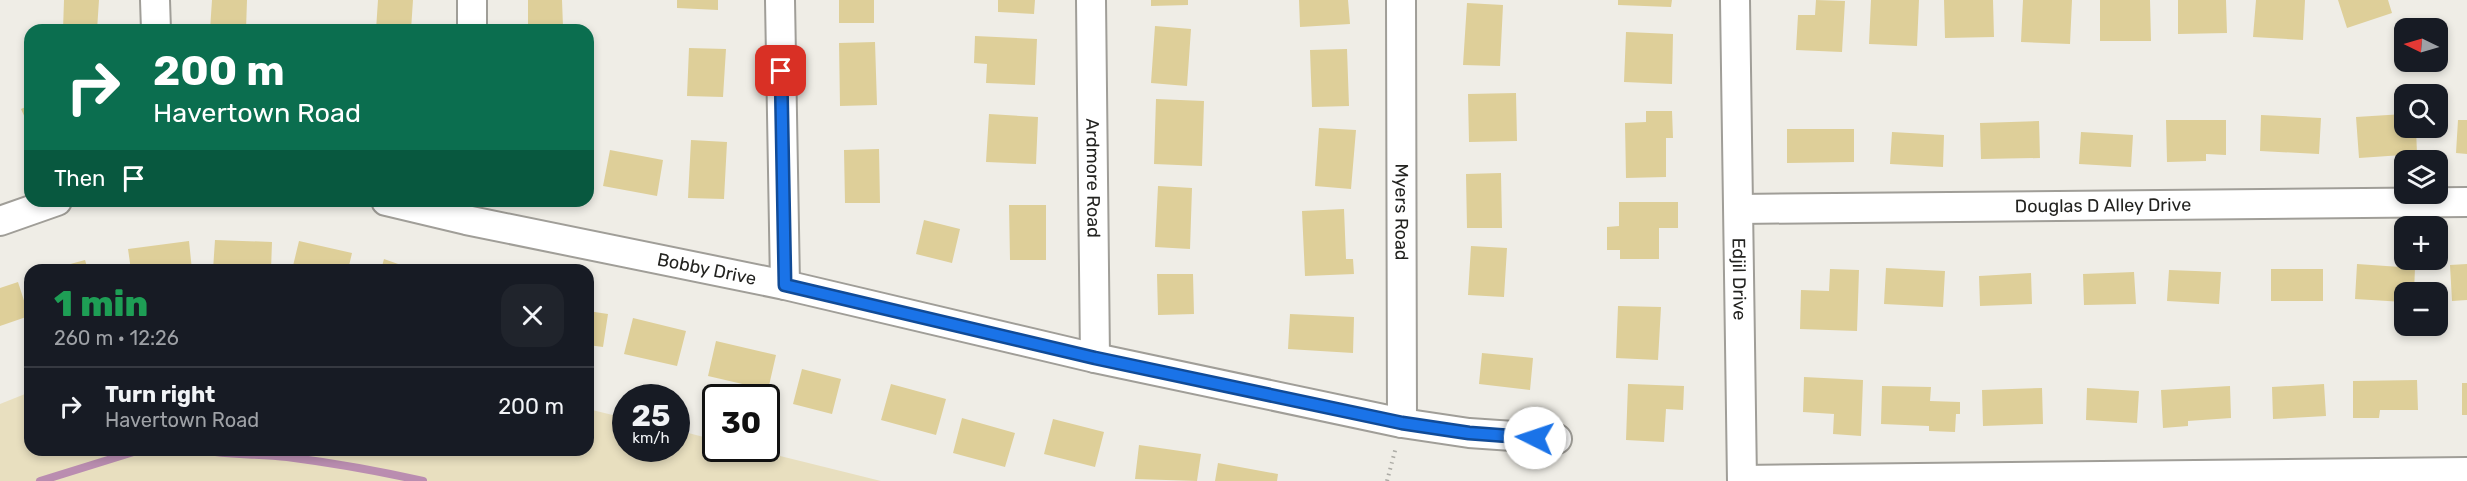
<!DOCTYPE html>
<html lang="en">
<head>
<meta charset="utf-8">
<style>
	:root { --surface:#171b24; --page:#20242c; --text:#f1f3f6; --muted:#9ea1a6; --line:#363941 }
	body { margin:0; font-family:Rubik,sans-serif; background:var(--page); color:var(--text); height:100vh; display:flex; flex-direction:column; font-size:22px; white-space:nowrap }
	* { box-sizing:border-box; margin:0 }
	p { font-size:20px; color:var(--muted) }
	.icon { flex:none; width:33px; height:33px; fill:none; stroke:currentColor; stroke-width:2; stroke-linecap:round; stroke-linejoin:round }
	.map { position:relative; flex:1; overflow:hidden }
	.sheet { position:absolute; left:24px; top:264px; width:570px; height:192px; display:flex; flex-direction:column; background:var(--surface); border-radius:18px; box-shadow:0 3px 9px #0003 }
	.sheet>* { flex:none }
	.hud { position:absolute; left:24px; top:24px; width:570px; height:183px; border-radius:18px; box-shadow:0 3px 9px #0003; background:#0b6e4f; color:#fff; overflow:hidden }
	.needle { width:39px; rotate:275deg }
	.controls { position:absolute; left:2394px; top:18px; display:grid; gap:12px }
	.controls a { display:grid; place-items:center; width:54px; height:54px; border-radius:12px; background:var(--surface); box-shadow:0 3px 9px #0003; font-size:30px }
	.speed { position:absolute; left:612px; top:384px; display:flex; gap:12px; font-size:30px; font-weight:700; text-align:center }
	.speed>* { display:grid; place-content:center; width:78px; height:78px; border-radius:50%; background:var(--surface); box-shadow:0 3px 9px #0003; line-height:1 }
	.speed small { font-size:15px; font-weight:400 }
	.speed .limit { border:3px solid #111; border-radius:9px; background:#fff; color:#111 }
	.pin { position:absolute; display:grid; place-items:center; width:51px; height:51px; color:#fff; margin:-26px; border-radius:12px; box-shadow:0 3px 9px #0006 }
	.me { position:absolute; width:66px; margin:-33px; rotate:274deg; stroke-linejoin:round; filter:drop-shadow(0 0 4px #0008) }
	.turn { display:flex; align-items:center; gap:21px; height:126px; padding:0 30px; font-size:27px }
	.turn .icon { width:78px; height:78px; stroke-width:2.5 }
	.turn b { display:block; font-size:42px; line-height:51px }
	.then { display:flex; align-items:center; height:57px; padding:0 30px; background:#0003; gap:12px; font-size:22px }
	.round { display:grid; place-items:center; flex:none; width:63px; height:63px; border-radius:18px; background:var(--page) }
	.headline { display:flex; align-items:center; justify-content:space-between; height:102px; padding:0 30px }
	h1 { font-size:36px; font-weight:800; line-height:45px; color:#1e9e55 }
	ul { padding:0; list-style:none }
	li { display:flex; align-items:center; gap:18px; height:78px; padding:0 30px; border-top:2px solid var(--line) }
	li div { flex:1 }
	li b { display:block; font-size:22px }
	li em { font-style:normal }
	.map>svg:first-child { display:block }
</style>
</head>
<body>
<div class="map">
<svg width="2467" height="481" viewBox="0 0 2467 481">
	<rect width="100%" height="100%" fill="#efede6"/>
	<path fill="#e8dfbf" d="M 30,392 L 30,450 L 588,450 L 588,409 L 625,418 L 626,448 L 676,448 L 677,430 L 715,440 L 716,448 L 752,449 L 881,481 L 0,481 L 0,404 Z"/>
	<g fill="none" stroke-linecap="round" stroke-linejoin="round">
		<path stroke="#ba8db0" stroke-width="8" d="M 200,450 C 229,455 258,454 287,457 C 333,463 379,471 423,481
			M 40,481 L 140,450"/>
	</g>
	<path fill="#decf99" d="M 64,0 L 99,0 L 97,30 L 63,30 Z
		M 212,0 L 247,0 L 246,30 L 210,30 Z
		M 378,0 L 413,0 L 411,30 L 376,30 Z
		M 528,0 L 562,0 L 563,27 L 528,28 Z
		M 677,0 L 718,0 L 718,10 L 677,8 Z
		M 839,0 L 874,0 L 874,23 L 839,23 Z
		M 998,0 L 1035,0 L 1034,14 L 998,12 Z
		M 1151,0 L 1188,0 L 1188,5 L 1151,6 Z
		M 1299,0 L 1348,0 L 1350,24 L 1300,27 Z
		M 1618,0 L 1672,0 L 1671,7 L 1618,5 Z
		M 1816,0 L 1845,1 L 1842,52 L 1796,50 L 1798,15 L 1815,15 Z
		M 1871,0 L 1919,0 L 1917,46 L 1869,44 Z
		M 1944,0 L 1993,0 L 1994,37 L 1945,38 Z
		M 2023,0 L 2072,0 L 2070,44 L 2021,42 Z
		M 2100,0 L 2150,0 L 2151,41 L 2100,41 Z
		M 2178,0 L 2226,0 L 2227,33 L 2178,34 Z
		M 2256,0 L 2305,0 L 2303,40 L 2253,37 Z
		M 2338,0 L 2388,0 L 2392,13 L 2347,28 Z
		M 1467,3 L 1503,5 L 1500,66 L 1463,65 Z
		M 1155,26 L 1191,29 L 1187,86 L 1151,83 Z
		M 1626,32 L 1673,34 L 1672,84 L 1624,82 Z
		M 975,36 L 1037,39 L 1035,85 L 986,83 L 987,64 L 974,63 Z
		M 875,42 L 877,105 L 840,106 L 839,43 Z
		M 689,48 L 726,49 L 723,97 L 687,96 Z
		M 1347,49 L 1349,106 L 1312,107 L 1310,50 Z
		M 1516,93 L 1517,141 L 1469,142 L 1468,94 Z
		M 1156,99 L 1204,101 L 1202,166 L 1154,164 Z
		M 30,105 L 30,129 L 21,109 Z
		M 1646,111 L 1672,111 L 1673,138 L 1666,138 L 1666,177 L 1626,178 L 1625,123 L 1646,122 Z
		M 989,114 L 1038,117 L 1036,164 L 986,162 Z
		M 2404,114 L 2404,128 L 2416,128 L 2417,154 L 2359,158 L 2356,117 Z
		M 2261,115 L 2321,118 L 2319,154 L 2260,151 Z
		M 2166,120 L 2226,120 L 2226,155 L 2206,154 L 2206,161 L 2167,162 Z
		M 2458,120 L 2467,120 L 2467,154 L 2456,153 Z
		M 2039,121 L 2040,158 L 1981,159 L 1980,123 Z
		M 1319,128 L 1356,130 L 1351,189 L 1315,186 Z
		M 1787,129 L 1854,129 L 1854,162 L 1787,163 Z
		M 1892,132 L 1944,135 L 1943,167 L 1890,164 Z
		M 2081,132 L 2133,135 L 2131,167 L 2079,164 Z
		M 691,140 L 727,142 L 724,199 L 688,198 Z
		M 879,149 L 880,203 L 845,203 L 844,150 Z
		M 610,150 L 663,160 L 657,196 L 603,186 Z
		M 1501,173 L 1502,228 L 1467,228 L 1466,174 Z
		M 1158,186 L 1192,188 L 1190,249 L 1155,247 Z
		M 1619,202 L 1678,202 L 1678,228 L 1659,228 L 1659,259 L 1620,259 L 1620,250 L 1607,250 L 1607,227 L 1619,226 Z
		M 1009,205 L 1046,205 L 1046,260 L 1010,260 Z
		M 1344,209 L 1346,259 L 1353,259 L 1354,274 L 1305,276 L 1302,211 Z
		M 924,220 L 960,229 L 952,263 L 916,254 Z
		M 215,240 L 272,242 L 271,270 L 213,270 Z
		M 189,241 L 192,270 L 131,270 L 128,249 Z
		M 299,241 L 352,253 L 348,270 L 292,270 Z
		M 1471,246 L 1507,248 L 1504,297 L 1468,295 Z
		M 384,259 L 415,270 L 381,270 Z
		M 85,260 L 88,270 L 52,270 L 52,269 Z
		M 2357,264 L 2415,268 L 2414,292 L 2404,292 L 2404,302 L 2355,299 Z
		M 2467,264 L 2467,300 L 2452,301 L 2450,265 Z
		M 1886,268 L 1945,271 L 1943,307 L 1884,304 Z
		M 1830,269 L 1859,270 L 1857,331 L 1800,329 L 1801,290 L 1829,291 Z
		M 2271,269 L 2323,269 L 2323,301 L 2271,301 Z
		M 2169,270 L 2221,272 L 2219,304 L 2167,301 Z
		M 2134,272 L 2136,304 L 2084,305 L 2083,274 Z
		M 2031,273 L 2032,304 L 1980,306 L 1979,276 Z
		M 1157,274 L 1193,274 L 1194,314 L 1158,315 Z
		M 18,282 L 29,316 L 0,326 L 0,288 Z
		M 1618,306 L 1661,307 L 1658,360 L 1616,358 Z
		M 588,311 L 608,314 L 603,347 L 588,345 Z
		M 1290,314 L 1354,317 L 1353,353 L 1288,349 Z
		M 633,318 L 686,331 L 677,366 L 624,354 Z
		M 716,341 L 776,355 L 768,390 L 708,376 Z
		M 1482,353 L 1533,358 L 1530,390 L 1479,384 Z
		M 802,369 L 841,379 L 832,414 L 793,404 Z
		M 1804,377 L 1863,380 L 1861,436 L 1833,434 L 1834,414 L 1803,412 Z
		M 2417,380 L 2418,410 L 2380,410 L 2379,418 L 2353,418 L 2353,381 Z
		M 2462,383 L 2467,383 L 2467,415 L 2462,415 Z
		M 891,384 L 946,399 L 936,435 L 881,420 Z
		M 1628,384 L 1684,386 L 1683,410 L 1666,409 L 1664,442 L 1626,440 Z
		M 2324,384 L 2326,416 L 2273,419 L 2272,387 Z
		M 1882,386 L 1931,387 L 1930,401 L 1960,402 L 1960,414 L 1956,414 L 1955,432 L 1929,431 L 1929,426 L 1881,424 Z
		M 2230,386 L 2231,418 L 2188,421 L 2188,426 L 2163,428 L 2161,390 Z
		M 2042,388 L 2043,424 L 1983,426 L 1982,390 Z
		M 2087,388 L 2139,391 L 2137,423 L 2086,420 Z
		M 962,418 L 1015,433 L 1005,467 L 953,453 Z
		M 1053,419 L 1104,432 L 1095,467 L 1044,454 Z
		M 1139,445 L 1201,454 L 1197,481 L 1135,479 Z
		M 1218,463 L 1278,474 L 1277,481 L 1215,481 Z"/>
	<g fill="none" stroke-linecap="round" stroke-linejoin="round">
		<defs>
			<g id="minor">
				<path d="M 155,0 L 156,30"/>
				<path d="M 780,0 L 785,285"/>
				<path id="s1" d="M 1091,0 L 1095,358"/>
				<path id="s2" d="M 1401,0 L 1402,423"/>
				<path id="s3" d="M 1735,0 L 1742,481"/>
				<path d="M 472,30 L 472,0"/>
				<path id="s4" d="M 386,201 L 466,220 L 785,285 L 1095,358 L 1402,423 L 1469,433 L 1557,439"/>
				<path id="s5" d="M 1739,209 L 2467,202"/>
				<path d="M 0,221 L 57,201"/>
				<path d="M 1742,480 L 2467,472"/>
			</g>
		</defs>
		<use href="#minor" stroke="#a09e98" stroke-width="32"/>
		<path stroke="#acaba5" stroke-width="4" stroke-dasharray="1.5 4.5" stroke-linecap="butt" d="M 1387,481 L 1396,447"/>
		<use href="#minor" stroke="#fff" stroke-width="28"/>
	</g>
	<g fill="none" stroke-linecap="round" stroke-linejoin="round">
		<defs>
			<path id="route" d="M 781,71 L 785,285 L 1095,358 L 1402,423 L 1469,433 L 1535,438"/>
		</defs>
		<use href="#route" stroke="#114b97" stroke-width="15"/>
		<use href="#route" stroke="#1a73e8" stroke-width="10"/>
	</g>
	<g text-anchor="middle" stroke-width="6" stroke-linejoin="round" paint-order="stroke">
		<g font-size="18" fill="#232320" stroke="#fff">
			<text dy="6" stroke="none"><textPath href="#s1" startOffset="178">Ardmore Road</textPath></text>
			<text dy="6" stroke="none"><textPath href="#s5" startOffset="364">Douglas D Alley Drive</textPath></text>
			<text dy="6" stroke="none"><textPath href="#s2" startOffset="212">Myers Road</textPath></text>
			<text dy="6" stroke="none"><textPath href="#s4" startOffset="328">Bobby Drive</textPath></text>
			<text dy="6" stroke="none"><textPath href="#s3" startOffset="279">Edjil Drive</textPath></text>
		</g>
	</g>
</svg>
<div class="controls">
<a><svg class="needle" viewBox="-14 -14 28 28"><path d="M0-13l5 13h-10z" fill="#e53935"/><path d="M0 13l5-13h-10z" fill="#9ea1a6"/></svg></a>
<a><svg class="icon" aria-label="search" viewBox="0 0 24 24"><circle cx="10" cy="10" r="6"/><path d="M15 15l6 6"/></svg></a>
<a><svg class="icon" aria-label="layers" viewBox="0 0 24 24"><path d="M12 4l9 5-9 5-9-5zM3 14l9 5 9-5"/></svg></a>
<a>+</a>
<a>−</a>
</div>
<div class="speed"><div>25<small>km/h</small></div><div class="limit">30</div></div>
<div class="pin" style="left:781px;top:71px;background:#d93025"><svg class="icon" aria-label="arrive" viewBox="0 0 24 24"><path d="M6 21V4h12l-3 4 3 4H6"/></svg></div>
<svg class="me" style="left:1535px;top:438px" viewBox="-20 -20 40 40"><circle r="19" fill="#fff"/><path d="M0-13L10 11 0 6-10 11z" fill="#1a73e8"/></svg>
<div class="hud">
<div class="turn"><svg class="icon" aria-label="right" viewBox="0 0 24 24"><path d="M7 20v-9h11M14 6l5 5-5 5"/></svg><div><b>200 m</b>Havertown Road</div></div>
<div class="then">Then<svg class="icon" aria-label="arrive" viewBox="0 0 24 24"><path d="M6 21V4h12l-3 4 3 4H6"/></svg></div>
</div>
<section class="sheet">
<div class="headline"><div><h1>1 min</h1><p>260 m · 12:26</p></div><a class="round"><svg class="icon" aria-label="close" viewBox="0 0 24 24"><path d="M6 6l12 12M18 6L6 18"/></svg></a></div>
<ul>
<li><svg class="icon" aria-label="right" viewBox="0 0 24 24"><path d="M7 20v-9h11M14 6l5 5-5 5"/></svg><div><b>Turn right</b><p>Havertown Road</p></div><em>200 m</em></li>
</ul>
</section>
</div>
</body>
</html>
